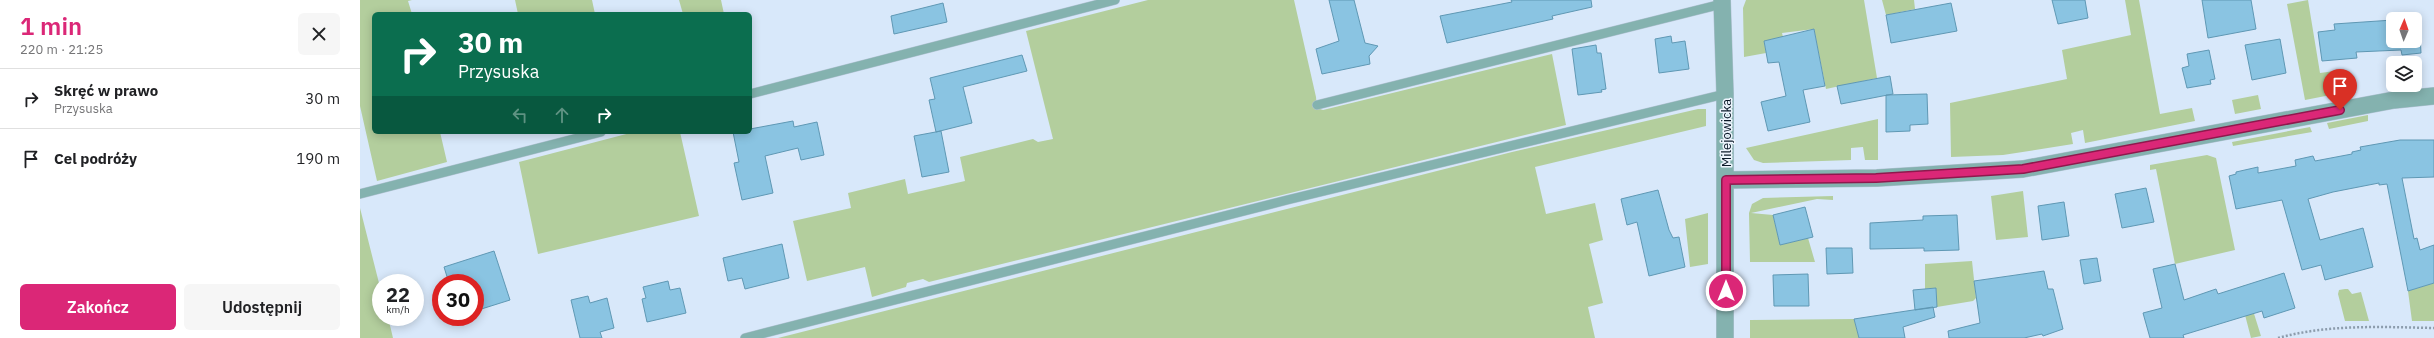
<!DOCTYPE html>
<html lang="pl">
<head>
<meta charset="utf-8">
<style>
	:root { --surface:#fff; --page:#f6f6f6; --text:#202124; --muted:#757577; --line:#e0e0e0; --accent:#db2777 }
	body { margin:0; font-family:"IBM Plex Sans",sans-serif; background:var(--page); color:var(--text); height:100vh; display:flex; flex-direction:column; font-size:15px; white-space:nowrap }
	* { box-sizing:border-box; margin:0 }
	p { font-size:13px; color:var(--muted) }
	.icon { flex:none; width:22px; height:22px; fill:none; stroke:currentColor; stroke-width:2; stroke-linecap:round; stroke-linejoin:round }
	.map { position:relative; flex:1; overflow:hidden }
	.sheet { display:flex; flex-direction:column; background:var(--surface); width:360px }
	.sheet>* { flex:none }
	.hud { position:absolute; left:12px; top:12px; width:380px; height:122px; border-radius:6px; box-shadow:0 2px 10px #0003; background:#0b6e4f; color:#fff; overflow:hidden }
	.needle { width:26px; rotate:2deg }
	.fabs { position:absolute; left:2026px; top:12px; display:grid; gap:8px }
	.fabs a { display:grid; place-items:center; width:36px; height:36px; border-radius:6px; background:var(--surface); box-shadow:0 2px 10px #0003; font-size:20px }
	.speed { position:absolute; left:12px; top:274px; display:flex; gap:8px; font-size:20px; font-weight:700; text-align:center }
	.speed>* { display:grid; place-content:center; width:52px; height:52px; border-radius:50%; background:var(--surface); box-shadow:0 2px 10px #0003; line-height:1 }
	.speed small { font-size:10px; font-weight:400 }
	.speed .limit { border:6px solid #d22; background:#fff; color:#111 }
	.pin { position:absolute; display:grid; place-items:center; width:34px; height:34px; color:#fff; margin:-41px -17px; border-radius:50% 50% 50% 0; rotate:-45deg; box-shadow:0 0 4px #0007 }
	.pin .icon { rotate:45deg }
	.me { position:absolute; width:44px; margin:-22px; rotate:0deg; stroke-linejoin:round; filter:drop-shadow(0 0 3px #0008) }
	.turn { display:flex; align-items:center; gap:14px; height:84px; padding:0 20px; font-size:18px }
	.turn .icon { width:52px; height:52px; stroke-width:2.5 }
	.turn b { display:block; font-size:28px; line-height:34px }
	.lanes { display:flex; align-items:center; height:38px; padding:0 20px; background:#0003; justify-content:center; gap:20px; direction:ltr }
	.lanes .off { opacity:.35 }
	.round { display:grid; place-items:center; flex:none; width:42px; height:42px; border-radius:6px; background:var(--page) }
	.summary { display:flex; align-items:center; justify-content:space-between; height:68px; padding:0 20px }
	h1 { font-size:24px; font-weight:600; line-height:30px; color:var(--accent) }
	.button { display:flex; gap:8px; margin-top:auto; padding:8px 20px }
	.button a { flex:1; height:46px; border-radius:6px; background:var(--accent); color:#fff; font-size:16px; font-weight:600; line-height:46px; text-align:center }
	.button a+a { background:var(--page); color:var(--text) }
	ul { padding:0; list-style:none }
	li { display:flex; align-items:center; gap:12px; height:60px; padding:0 20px; border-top:1px solid var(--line) }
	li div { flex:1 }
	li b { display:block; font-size:15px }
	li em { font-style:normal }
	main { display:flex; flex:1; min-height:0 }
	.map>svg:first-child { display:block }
</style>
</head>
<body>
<main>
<section class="sheet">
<div class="summary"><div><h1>1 min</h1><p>220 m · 21:25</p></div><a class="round"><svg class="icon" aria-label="close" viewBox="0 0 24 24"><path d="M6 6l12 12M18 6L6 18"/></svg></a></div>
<ul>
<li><svg class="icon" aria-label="right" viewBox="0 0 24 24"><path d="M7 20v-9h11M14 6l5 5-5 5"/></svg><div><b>Skręć w prawo</b><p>Przysuska</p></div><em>30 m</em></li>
<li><svg class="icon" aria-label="arrive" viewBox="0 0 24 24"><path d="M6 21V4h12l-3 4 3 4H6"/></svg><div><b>Cel podróży</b></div><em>190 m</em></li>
</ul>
<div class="button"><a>Zakończ</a><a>Udostępnij</a></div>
</section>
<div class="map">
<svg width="2074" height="338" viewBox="0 0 2074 338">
	<rect width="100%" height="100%" fill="#d8e8fa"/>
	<path fill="#b3ce9d" d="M 0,0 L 52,0 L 48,1 L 52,14 L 14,14 L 14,132 L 80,132 L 87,162 L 17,181 L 0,106 Z
		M 155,0 L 232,0 L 235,14 L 158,14 Z
		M 319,0 L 361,0 L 364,14 L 323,14 Z
		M 788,0 L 934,0 L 956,97 L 957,108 L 963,110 L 1192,54 L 1206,125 L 569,282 L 563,279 L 547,283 L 546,287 L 512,297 L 505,267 L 447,281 L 433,221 L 491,208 L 488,193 L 545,179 L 548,194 L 605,181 L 600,157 L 673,139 L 678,142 L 693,139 L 666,31 Z
		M 1386,0 L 1504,0 L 1517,78 L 1466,89 L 1454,29 L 1422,33 L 1423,37 L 1404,41 L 1406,53 L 1384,57 L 1383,8 Z
		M 1522,0 L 1554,0 L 1555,9 L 1526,15 Z
		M 1765,0 L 1779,0 L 1800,114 L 1832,108 L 1835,121 L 1725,143 L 1723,130 L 1711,133 L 1713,144 L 1643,155 L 1591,157 L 1590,103 L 1707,79 L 1702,50 L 1771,35 Z
		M 1948,0 L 1960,73 L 1982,70 L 1986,92 L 1945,100 L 1927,4 Z
		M 1898,95 L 1901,109 L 1875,114 L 1872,100 Z
		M 1338,109 L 1346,109 L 1346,126 L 1175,167 L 1186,214 L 1235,203 L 1243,240 L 1229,244 L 1243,303 L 1228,307 L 1235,338 L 418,338 L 1152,152 Z
		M 2008,115 L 2008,121 L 1969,129 L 1967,123 Z
		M 1518,119 L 1518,160 L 1505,160 L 1503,147 L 1491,148 L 1491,160 L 1403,163 L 1394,160 L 1386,148 Z
		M 1950,127 L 1952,132 L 1873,146 L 1872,142 Z
		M 274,132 L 320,132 L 339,216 L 178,254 L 159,162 Z
		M 1847,155 L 1856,158 L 1875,250 L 1815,264 L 1796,169 L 1790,170 L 1790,165 Z
		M 1663,191 L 1668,237 L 1636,240 L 1631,196 Z
		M 1473,196 L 1473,200 L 1457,199 L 1391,213 L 1413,215 L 1420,245 L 1448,238 L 1455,262 L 1390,262 L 1389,213 L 1392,204 L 1403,198 Z
		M 0,208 L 21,291 L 21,317 L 28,317 L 33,338 L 0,338 Z
		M 1348,213 L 1348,264 L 1330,267 L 1325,219 Z
		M 1612,261 L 1616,298 L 1613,301 L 1577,307 L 1576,288 L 1565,289 L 1565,264 Z
		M 2074,283 L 2074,321 L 2052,321 L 2048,291 Z
		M 1885,285 L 1901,336 L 1891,338 L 1878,288 Z
		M 1985,289 L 1988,289 L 1992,294 L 2001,292 L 2009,321 L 1985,321 L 1978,294 L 1979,290 Z
		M 1494,319 L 1499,338 L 1390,338 L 1390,320 Z"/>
	<path fill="#8ac4e2" stroke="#5f98b4" d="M 969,0 L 994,0 L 1005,43 L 1018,46 L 1009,56 L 1010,64 L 962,74 L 956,49 L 979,41 Z
		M 1151,0 L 1231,0 L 1232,7 L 1192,16 L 1193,19 L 1087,43 L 1080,16 L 1152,2 Z
		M 1692,0 L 1725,0 L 1728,18 L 1698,24 Z
		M 1842,0 L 1891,0 L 1896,29 L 1848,38 Z
		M 583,3 L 587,22 L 534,34 L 531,16 Z
		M 1591,3 L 1597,31 L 1531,43 L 1526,15 Z
		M 2053,19 L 2059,19 L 2061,53 L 2042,55 L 2041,50 L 1996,52 L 1997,58 L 1962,61 L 1958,32 L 1975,30 L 1974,24 L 2033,20 L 2033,41 L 2055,41 L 2055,19 Z
		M 1454,29 L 1465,86 L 1443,90 L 1450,122 L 1408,131 L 1401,102 L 1426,96 L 1419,62 L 1408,63 L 1404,41 Z
		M 1311,36 L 1312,43 L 1325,41 L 1329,69 L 1299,73 L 1295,39 Z
		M 1920,39 L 1926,73 L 1892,80 L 1885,45 Z
		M 1236,45 L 1237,53 L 1241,53 L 1246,89 L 1241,90 L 1242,92 L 1218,95 L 1212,49 Z
		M 1849,50 L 1855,79 L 1850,80 L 1851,84 L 1827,88 L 1822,68 L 1829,66 L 1827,54 Z
		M 662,55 L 667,71 L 603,87 L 612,123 L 576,132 L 569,100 L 575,99 L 570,78 Z
		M 1530,76 L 1533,94 L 1481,104 L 1477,86 Z
		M 1567,94 L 1568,124 L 1550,125 L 1550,131 L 1526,132 L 1526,95 Z
		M 433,121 L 434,127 L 457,122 L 464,155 L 441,160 L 438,148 L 405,156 L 413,193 L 382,200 L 374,163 L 379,162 L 373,132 L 390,132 L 390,129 Z
		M 581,131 L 589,172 L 562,177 L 554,136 Z
		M 2040,140 L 2074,140 L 2074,177 L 2042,178 L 2054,239 L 2057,238 L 2060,250 L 2074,245 L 2074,283 L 2048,291 L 2027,184 L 2019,185 L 2019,183 L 1973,192 L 1948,199 L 1960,240 L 2003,228 L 2013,267 L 1965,280 L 1961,265 L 1942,270 L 1922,200 L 1876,209 L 1869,176 L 1876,174 L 1876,172 L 1898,167 L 1898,173 L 1936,166 L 1935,160 L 1953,156 L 1955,161 L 1992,154 L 1992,152 L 2001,150 L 2000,147 Z
		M 1786,188 L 1794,222 L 1762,228 L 1755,194 Z
		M 1298,190 L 1309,230 L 1313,238 L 1319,237 L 1325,267 L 1289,276 L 1277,222 L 1267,225 L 1261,199 Z
		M 1704,202 L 1709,236 L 1682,240 L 1678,206 Z
		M 1445,207 L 1453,237 L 1420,245 L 1413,215 Z
		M 1597,215 L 1599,250 L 1564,251 L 1564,248 L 1510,249 L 1510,223 L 1563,220 L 1563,216 Z
		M 422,244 L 429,278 L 385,289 L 382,278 L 368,281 L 363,258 Z
		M 1466,248 L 1492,248 L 1493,273 L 1467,274 Z
		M 134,251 L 150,300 L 115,311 L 115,283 L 89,283 L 84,267 Z
		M 1737,258 L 1741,281 L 1724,284 L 1720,260 Z
		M 1815,264 L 1824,300 L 1856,289 L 1858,294 L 1924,273 L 1935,308 L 1904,318 L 1902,311 L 1823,335 L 1824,338 L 1790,338 L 1783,313 L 1802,308 L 1793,269 Z
		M 1684,271 L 1688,289 L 1693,289 L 1703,329 L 1683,336 L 1682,334 L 1664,338 L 1589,338 L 1588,331 L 1620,323 L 1614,281 Z
		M 1448,274 L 1449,306 L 1414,306 L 1413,275 Z
		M 308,281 L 310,290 L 320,288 L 326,313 L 287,322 L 282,299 L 286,298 L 283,287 Z
		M 1576,288 L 1577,307 L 1555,310 L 1553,290 Z
		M 228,296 L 230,303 L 247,298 L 254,328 L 240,332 L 242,338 L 220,338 L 211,300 Z
		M 1573,307 L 1575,317 L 1543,327 L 1545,338 L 1499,338 L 1494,319 Z"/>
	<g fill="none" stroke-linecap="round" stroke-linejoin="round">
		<defs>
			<path id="service" d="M 390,94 L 755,0
				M 957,105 L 1362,4
				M 0,194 L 241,132
				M 385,338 L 927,200 L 1365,94"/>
			<path id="minor" d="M 1362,0 L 1365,94 L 1365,338
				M 1366,180 L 1517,178 L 1663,169 L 2034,100 L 2074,96"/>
		</defs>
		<use href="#service" stroke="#b3c3d4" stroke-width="10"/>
		<use href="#minor" stroke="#b3c3d4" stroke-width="18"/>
		<path stroke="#8c9cac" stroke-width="2.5" stroke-dasharray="2 2" stroke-linecap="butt" d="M 1918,338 C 1969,324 2021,327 2074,328"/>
		<use href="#service" stroke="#84b2af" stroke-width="9"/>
		<use href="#minor" stroke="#84b2af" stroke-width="17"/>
	</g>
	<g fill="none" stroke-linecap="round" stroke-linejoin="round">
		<defs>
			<path id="route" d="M 1366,291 L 1366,180 L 1516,178 L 1663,169 L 1980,110"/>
		</defs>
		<use href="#route" stroke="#8e194d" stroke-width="10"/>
		<use href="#route" stroke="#db2777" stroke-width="7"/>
	</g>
	<g text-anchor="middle" stroke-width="3" stroke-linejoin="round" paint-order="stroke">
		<g font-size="13" fill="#091827" stroke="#edf4fd">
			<text transform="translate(1366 133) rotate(-90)" y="5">Milejowicka</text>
		</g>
	</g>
</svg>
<div class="fabs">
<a><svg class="needle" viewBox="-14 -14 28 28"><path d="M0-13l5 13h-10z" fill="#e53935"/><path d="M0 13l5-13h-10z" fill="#757577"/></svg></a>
<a><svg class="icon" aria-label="layers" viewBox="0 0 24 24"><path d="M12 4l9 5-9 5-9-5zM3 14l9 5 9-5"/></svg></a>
</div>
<div class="speed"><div>22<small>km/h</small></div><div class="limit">30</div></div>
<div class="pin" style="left:1980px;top:110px;background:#d93025"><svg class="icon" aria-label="arrive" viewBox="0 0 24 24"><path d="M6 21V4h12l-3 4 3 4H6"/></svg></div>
<svg class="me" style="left:1366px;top:291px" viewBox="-20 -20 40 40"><circle r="17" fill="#db2777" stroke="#fff" stroke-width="3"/><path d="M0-11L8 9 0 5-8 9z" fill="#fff"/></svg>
<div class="hud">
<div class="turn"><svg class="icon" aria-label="right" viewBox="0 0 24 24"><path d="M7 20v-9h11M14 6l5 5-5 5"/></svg><div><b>30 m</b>Przysuska</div></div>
<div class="lanes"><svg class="icon off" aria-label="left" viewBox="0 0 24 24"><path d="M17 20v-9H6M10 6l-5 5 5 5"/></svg><svg class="icon off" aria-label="ahead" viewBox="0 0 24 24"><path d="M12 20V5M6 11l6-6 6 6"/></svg><svg class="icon" aria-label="right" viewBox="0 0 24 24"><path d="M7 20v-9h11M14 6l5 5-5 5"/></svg></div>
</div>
</div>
</main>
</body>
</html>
